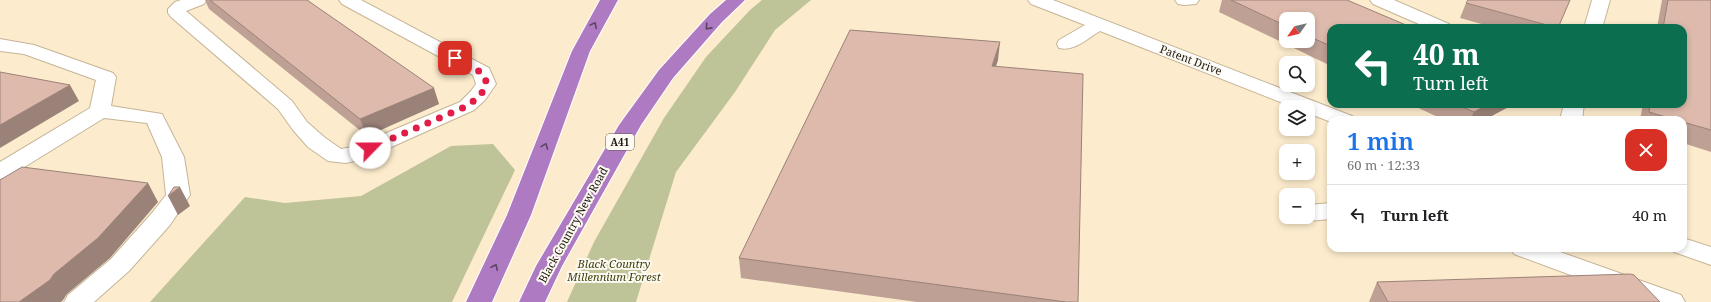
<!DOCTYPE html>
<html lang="en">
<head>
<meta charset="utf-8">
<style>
	:root { --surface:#fff; --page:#f6f6f6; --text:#202124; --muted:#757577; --line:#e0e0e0; --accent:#1a73e8 }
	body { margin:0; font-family:"Noto Serif",serif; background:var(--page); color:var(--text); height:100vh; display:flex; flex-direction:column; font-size:15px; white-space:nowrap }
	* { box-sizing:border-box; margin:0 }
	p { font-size:13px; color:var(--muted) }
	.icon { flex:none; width:22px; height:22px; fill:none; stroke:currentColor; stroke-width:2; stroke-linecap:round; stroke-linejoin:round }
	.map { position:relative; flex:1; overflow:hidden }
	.side { position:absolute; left:1327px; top:116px; width:360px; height:136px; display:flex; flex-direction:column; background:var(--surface); border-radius:12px; box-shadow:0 2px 6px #0003 }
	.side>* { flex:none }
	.top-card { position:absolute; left:1327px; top:24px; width:360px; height:84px; border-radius:12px; box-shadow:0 2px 6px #0003; background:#0b6e4f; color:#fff; overflow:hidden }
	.needle { width:26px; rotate:236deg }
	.fabs { position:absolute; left:1279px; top:12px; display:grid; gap:8px }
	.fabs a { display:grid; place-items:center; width:36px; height:36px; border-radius:8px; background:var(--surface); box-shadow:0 2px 6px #0003; font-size:20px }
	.pin { position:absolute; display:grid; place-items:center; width:34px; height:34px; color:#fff; margin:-17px; border-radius:8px; box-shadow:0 2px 6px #0006 }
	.me { position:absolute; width:44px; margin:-22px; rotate:67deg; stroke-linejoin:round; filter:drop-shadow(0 0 3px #0008) }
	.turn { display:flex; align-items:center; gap:14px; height:84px; padding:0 20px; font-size:18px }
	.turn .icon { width:52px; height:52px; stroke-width:2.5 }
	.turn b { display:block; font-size:28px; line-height:34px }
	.round { display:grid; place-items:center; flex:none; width:42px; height:42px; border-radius:12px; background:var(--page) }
	.overview { display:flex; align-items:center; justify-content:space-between; height:68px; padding:0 20px }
	h1 { font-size:24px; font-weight:600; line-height:30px; color:var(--accent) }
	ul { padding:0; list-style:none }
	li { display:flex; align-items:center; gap:12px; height:60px; padding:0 20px; border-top:1px solid var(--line) }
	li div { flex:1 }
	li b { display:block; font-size:15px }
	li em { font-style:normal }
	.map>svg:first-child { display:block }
</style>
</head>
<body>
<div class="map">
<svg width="1711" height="302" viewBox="0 0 1711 302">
	<rect width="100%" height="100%" fill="#fcebcc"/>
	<path fill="#bfc498" d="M 762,0 L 811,0 L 775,30 L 735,92 L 676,172 L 636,302 L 567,302 L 594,242 L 664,118 L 706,57 L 750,10 Z
		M 493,144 L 515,170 L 452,302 L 150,302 L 245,197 L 285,203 L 361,196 L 451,146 Z"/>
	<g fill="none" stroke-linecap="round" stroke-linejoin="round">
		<defs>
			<path id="minor" d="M 181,0 L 207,0 L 204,4 L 186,11 L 292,101 L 307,122 L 324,137 L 341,149 L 353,147 L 460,102 L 471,91 L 476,84 L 473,75 L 342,4 L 339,0 L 361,0 L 489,68 L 496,84 L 485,100 L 474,110 L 369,157 L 346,163 L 328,161 L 308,147 L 293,130 L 278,109 L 171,17 L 168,13 L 168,9 L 175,2 Z
				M 1028,0 L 1053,0 L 1352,116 L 1356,120 L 1331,120 L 1331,122 L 1308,113 L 1308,107 L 1293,107 L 1100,31 C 1088,38 1074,52 1059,48 L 1057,44 L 1059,40 L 1085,25 L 1031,4 Z
				M 1175,0 L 1199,0 L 1196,4 L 1184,5 L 1178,4 Z
				M 1370,0 L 1394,0 L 1449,24 L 1452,28 L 1428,28 L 1373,4 Z
				M 1592,0 L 1610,0 L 1602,28 L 1584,28 Z
				M 0,39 L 34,45 L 113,73 L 116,77 L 111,106 L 162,114 L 184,157 L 190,195 L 170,225 L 129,271 L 94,302 L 64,302 L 68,295 L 111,259 L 152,213 L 166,195 L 162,157 L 147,123 L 104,118 L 8,177 L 0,179 L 0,162 L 90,108 L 96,80 L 24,54 L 0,51 Z
				M 1564,104 L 1584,104 L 1582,120 L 1560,120 Z
				M 1331,203 L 1331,219 L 1308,221 L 1299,217 L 1308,217 L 1308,205 Z
				M 1683,238 L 1711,247 L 1711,265 L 1674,252 L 1672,248 L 1683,248 Z
				M 1510,248 L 1549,248 L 1681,295 L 1685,302 L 1644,302 L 1514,254 Z"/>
			<path id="highway" d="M 600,0 L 618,0 L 590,51 L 531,215 L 492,302 L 466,302 L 507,215 L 572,51 Z
				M 726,0 L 745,0 L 722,22 L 673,78 L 641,125 L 562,266 L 545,302 L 519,302 L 536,266 L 619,125 L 659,70 L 710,14 Z"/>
		</defs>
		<use href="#minor" stroke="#c5b597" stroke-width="2"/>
		<use href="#highway" stroke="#fff" stroke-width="2"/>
		<use href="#minor" fill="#fff" fill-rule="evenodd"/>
		<use href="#highway" fill="#ae7bc3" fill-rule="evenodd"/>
	</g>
	<path fill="#bea094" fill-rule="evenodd" d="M 205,0 L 307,0 L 439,104 L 367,136 L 209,9 Z
		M 1222,0 L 1347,0 L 1331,28 L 1331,66 L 1219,12 ZM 1286,19 L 1308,19 L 1308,41 L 1286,41 Z
		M 1662,0 L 1711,0 L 1711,152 L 1683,143 L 1683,120 L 1640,120 L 1643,104 L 1683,104 L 1683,28 L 1657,28 Z
		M 1466,3 L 1558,28 L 1496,28 L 1460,18 Z
		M 998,60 L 996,66 L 1078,302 L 917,302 L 741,278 L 739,258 Z
		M 1410,104 L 1514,104 L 1484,120 L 1444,120 Z
		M 1377,282 L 1660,302 L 1369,302 Z"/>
	<path fill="#9b8278" d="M 1000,42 L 998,60 L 990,83 L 992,66 Z
		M 70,85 L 79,101 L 0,148 L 0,125 Z
		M 434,88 L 439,104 L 367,136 L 360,119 Z
		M 1489,104 L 1514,104 L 1484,120 L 1470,120 L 1474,112 Z
		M 148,183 L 158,202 L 110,258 L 67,294 L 63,300 L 61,302 L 19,302 L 54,274 Z
		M 180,187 L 190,206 L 178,215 L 168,196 Z"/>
	<path fill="#ddbaac" stroke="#9b8278" d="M 210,0 L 307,0 L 434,88 L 360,119 Z
		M 1231,0 L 1347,0 L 1413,28 L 1331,28 L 1331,46 L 1308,36 L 1308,19 L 1286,19 L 1286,26 Z
		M 1468,0 L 1570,0 L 1558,28 L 1466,3 Z
		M 1668,0 L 1711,0 L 1711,130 L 1683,122 L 1683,120 L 1676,120 L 1649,112 L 1650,104 L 1683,104 L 1683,28 L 1663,28 Z
		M 850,30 L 1000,42 L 992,66 L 1083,74 L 1078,302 L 1066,302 L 739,258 Z
		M 0,72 L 70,85 L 0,125 Z
		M 1456,104 L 1489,104 L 1474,112 Z
		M 22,167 L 148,183 L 98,238 L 54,274 L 50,280 L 19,302 L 0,302 L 0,180 Z
		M 174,187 L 180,187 L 168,196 Z
		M 1630,274 L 1634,275 L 1660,302 L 1388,302 L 1377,282 Z"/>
	<defs><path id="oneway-chevron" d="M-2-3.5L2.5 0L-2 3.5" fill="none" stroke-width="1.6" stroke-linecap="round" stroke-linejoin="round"/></defs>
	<g stroke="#5e445e">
		<use href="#oneway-chevron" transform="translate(594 25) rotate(-62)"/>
		<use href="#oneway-chevron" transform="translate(708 27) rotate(132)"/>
		<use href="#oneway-chevron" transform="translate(545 146) rotate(-69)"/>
		<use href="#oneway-chevron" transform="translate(495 267) rotate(-65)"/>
	</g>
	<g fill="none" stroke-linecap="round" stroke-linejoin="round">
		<path stroke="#e11d48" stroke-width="7" stroke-dasharray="0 12.6" d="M 370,148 L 467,106 C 502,81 483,71 455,58"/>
	</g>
	<g text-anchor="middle" stroke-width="4" stroke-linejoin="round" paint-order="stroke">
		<rect fill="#fdfaf4" stroke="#605b52" stroke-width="1" x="606" y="134" width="28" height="16" rx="3"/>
		<g font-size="10" font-weight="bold" fill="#1d170c">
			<text x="620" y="146">A41</text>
		</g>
		<g font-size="11" fill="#1d170c" stroke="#fdfaf4">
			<text transform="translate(1191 60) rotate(21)" y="4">Patent Drive</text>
			<text transform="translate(573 225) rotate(-61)" y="4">Black Country New Road</text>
		</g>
		<g font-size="11" font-style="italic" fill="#3d3f0a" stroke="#fdfaf4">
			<text x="614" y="268">Black Country<tspan x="614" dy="13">Millennium Forest</tspan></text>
		</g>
	</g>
</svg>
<div class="fabs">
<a><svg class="needle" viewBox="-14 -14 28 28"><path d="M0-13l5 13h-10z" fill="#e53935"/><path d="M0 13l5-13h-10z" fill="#757577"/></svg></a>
<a><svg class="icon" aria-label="search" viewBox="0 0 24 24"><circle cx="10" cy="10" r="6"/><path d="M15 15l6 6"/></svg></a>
<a><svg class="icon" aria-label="layers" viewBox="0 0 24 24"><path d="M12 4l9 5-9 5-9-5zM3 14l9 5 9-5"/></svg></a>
<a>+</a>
<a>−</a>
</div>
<div class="pin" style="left:455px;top:58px;background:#d93025"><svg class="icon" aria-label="arrive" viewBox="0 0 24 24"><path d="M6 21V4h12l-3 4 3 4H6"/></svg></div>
<svg class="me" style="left:370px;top:148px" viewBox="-20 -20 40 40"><circle r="19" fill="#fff"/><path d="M0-13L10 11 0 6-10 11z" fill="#e11d48"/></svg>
<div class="top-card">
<div class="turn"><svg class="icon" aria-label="left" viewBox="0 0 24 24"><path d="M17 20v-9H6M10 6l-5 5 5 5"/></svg><div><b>40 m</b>Turn left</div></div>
</div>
<section class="side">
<div class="overview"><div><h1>1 min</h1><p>60 m · 12:33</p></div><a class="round" style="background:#d93025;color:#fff"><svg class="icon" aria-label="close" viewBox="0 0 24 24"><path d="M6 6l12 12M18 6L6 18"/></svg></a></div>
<ul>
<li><svg class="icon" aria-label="left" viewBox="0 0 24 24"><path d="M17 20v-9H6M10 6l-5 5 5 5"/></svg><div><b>Turn left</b></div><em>40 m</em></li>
</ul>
</section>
</div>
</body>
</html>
